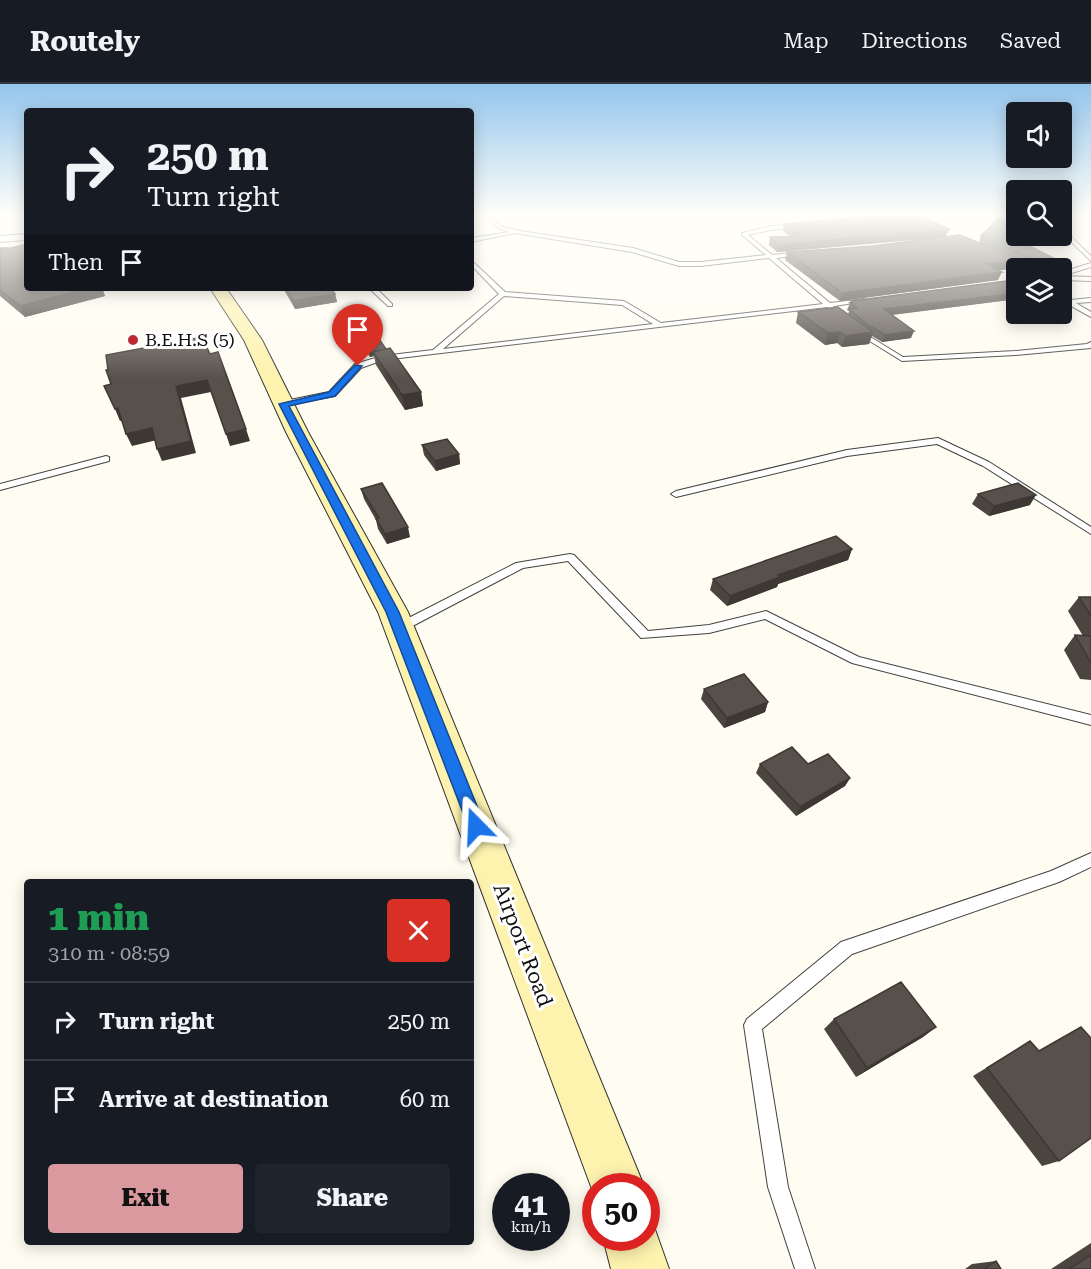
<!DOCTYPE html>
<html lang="en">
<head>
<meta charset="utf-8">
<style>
	:root { --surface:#171b24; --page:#20242c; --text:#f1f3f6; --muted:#9ea1a6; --line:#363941; --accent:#d9999e }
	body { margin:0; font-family:"Roboto Serif",serif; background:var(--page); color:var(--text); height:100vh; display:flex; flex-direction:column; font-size:22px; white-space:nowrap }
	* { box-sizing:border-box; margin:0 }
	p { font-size:20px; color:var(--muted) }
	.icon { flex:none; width:33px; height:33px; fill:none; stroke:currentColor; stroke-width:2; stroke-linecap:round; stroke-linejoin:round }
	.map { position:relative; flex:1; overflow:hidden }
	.side { position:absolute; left:24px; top:795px; width:450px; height:366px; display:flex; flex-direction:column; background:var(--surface); border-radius:6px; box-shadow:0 3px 15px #0003 }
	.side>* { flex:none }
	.guide { position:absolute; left:24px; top:24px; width:450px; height:183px; border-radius:6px; box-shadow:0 3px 15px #0003; background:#171b24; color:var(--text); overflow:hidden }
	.fabs { position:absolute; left:1006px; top:18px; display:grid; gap:12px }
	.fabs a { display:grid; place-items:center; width:66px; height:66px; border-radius:6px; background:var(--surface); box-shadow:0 3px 15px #0003; font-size:30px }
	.speed { position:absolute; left:492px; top:1089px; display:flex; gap:12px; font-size:30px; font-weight:700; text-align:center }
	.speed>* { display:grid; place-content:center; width:78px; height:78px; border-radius:50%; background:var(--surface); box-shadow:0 3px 15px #0003; line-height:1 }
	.speed small { font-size:15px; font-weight:400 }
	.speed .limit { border:9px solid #d22; background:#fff; color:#111 }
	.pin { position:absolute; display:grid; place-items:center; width:51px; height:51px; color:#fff; margin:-62px -26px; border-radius:50% 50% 50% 0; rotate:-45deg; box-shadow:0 0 6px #0007 }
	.pin .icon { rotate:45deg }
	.me { position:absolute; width:66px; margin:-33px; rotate:339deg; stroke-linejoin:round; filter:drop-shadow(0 0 4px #0008) }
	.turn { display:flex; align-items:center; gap:21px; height:126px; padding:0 24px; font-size:27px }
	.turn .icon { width:78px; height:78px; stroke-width:2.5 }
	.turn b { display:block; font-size:42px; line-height:51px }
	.then { display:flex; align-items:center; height:57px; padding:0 24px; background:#0003; gap:12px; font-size:22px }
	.round { display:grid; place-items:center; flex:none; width:63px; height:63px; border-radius:6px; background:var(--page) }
	.head { display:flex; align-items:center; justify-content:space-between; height:102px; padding:0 24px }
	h1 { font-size:36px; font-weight:800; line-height:45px; color:#1e9e55 }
	.cta { display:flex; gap:12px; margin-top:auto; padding:12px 24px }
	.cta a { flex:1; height:69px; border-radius:6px; background:var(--accent); color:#111; font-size:24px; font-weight:800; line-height:69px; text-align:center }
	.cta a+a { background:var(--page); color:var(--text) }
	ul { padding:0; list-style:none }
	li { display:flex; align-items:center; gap:18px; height:78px; padding:0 24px; border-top:2px solid var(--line) }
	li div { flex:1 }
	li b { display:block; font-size:22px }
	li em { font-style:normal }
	header { display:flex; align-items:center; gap:36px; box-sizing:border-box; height:84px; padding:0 30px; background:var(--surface); border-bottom:2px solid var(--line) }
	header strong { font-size:28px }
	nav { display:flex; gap:33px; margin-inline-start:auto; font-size:21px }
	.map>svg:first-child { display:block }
</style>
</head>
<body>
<header>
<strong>Routely</strong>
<nav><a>Map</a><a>Directions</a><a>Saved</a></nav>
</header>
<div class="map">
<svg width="1091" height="1185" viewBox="0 0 1091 1185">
	<rect width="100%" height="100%" fill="#fffcf1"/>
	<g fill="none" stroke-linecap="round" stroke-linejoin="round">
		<defs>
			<path id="service" d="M 488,129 L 493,129 L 494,137 L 500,142 L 520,147 L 633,164 L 679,178 L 701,178 L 766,171 L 742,151 L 742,149 L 771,142 L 799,140 L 801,143 L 771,146 L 748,151 L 772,171 L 804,168 L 802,171 L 776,174 L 830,219 L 864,215 L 867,217 L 834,222 L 831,225 L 827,223 L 383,276 L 361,284 L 335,312 L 280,322 L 280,318 L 329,308 L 355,280 L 382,272 L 433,266 L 499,210 L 471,181 L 471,176 L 505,208 L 624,217 L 661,239 L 823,220 L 769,174 L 701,182 L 679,182 L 632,168 L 515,149 L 471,158 L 471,154 L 510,148 C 497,144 491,142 488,129 ZM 504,212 L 622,221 L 653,240 L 443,265 Z
				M 1062,144 L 1091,172 L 1091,177 L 1062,149 Z
				M 1006,174 L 1010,174 L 1031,184 L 1024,184 L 1006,176 Z
				M 1091,179 L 1091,183 L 1062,192 L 1062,188 Z
				M 1062,192 L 1091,193 L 1091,197 L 1062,196 Z
				M 369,204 L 376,204 L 392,220 L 392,222 L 388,222 Z
				M 1062,212 L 1070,216 L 1091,214 L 1091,218 L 1076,219 L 1091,228 L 1091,233 L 1062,217 Z
				M 855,246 L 859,246 L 903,273 L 1015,267 L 1087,260 L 1091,258 L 1091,264 L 1015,271 L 902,277 L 855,248 Z
				M 938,354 L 989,378 L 1091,443 L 1091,450 L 983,382 L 937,360 L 847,372 L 676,413 L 671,410 L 676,407 L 847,366 Z
				M 106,372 L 109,373 L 109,377 L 0,406 L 0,400 Z
				M 570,470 L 574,471 L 648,547 L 709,541 L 766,527 L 859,573 L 1091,631 L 1091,641 L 852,579 L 765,535 L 709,549 L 641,554 L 568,477 L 523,484 L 403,547 L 399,548 L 393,544 L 395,541 L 516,479 Z
				M 1091,769 L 1091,783 L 1059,798 L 852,870 L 762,945 L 788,1103 L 815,1185 L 795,1185 L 768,1103 L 744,941 L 747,935 L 841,858 L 1051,787 Z"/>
			<path id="minor" d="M 27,150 L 27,156 L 0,158 L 0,152 Z"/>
			<path id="secondary" d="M 210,204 L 226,204 L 262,256 L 308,348 L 408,528 L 644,1102 L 596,1102 L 596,1116 L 378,528 L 286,348 L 244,256 Z
				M 646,1132 L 651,1134 L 669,1185 L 611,1185 L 603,1154 L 646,1154 Z"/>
		</defs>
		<use href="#service" stroke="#424242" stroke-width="2"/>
		<use href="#minor" stroke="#424242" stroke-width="2"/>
		<use href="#secondary" stroke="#313131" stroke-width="2"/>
		<use href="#service" fill="#fff" fill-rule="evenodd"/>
		<use href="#minor" fill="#fff" fill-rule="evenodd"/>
		<use href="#secondary" fill="#fdf2ae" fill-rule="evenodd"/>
	</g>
	<path fill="#4b4540" d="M 1017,138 L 1015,144 L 1009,152 L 1052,181 L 1033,183 L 1022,178 L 1019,184 L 998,186 L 998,196 L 840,217 L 785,176 L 787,168 L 993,165 L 979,158 L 981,152 Z
		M 784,140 L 946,153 L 777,168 L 769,161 L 770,153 L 790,152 L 783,147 Z
		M 0,164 L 11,164 L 27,204 L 102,204 L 105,212 L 25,233 L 0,212 Z
		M 1017,198 L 1017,215 L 892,231 L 911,254 L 882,258 L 872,252 L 869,260 L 842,263 L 837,259 L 825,261 L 796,239 L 798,228 L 848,230 L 849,227 L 847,226 L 851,217 Z
		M 283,204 L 331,204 L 335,210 L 337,218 L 295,225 Z
		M 356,248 L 386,265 L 421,308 L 423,322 L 405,326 L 376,281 L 374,272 L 370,273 L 356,252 Z
		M 422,361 L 459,370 L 460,380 L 436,387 L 424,371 Z
		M 361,405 L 410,453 L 387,460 L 378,445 L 376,436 L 364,415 Z
		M 978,410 L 1030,421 L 989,432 L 972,420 Z
		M 852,465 L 848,476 L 778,500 L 777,503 L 727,522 L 710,506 L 713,495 Z
		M 1079,513 L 1091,513 L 1091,596 L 1080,595 L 1064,566 L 1075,551 L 1083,552 L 1068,527 Z
		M 704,605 L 768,618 L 765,628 L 724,644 L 701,615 Z
		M 760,680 L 808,680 L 850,694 L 845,702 L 796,732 L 756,689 Z
		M 834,935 L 936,943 L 923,953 L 856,993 L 824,945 Z
		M 1030,957 L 1059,1077 L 1042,1082 L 973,992 Z
		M 1091,1159 L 1091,1185 L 1051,1185 Z
		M 996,1177 L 1001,1185 L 965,1185 L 972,1180 Z"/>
	<path fill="#3d3834" d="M 1017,139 L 1015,144 L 1004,157 L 1006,150 Z
		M 949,145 L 946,153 L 777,168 L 779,161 Z
		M 1055,175 L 1052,181 L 1033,183 L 1036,176 Z
		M 1023,177 L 1019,184 L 984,188 L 987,180 Z
		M 1002,188 L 998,196 L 840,217 L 842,209 Z
		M 89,204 L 102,204 L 105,212 L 25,233 L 20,222 Z
		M 1017,209 L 1017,215 L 881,232 L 884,225 Z
		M 335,210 L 337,218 L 295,225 L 293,217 Z
		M 914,247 L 911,254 L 882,258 L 885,251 Z
		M 840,248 L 837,259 L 825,261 L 828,249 Z
		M 873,248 L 869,260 L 842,263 L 845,252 Z
		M 373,268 L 374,272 L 370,273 L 369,269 Z
		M 207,296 L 211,308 L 181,314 L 196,369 L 162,377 L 157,365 L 176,302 Z
		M 421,308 L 423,322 L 405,326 L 402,311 Z
		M 118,324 L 123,336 L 120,337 L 115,325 Z
		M 152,344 L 157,356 L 132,362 L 126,350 Z
		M 246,345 L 250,357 L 230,362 L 226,350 Z
		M 459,370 L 460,380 L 436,387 L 435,377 Z
		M 1036,411 L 1030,421 L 989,432 L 994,422 Z
		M 408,443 L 410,453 L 387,460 L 385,450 Z
		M 852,465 L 848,476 L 778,500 L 777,503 L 727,522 L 730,512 L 778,491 Z
		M 768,618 L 765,628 L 724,644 L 727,634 Z
		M 850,694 L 845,702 L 796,732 L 800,723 Z
		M 936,943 L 923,953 L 856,993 L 867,984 Z"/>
	<path fill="#57504b" stroke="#3d3834" stroke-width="1.5" d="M 913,129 L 949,145 L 779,161 L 770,153 L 802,152 L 784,140 Z
		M 998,135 L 1017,138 L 1006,150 L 1055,175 L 1036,176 L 981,152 Z
		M 960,151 L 1023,177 L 987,180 L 1002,188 L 842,209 L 787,168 L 873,162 Z
		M 27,160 L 27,204 L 89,204 L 20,222 L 0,206 L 0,164 L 11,164 Z
		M 1014,196 L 1017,198 L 1017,209 L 884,225 L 914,247 L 885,251 L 868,241 L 849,225 L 857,224 L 850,219 L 853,219 L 851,217 Z
		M 286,204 L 331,204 L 335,210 L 293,217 Z
		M 838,223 L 873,248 L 845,252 L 840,248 L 828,249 L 798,228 Z
		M 368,239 L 386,265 L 369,269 L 356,248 Z
		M 202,253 L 210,270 L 218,268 L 246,345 L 226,350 L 207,296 L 176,302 L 191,357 L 157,365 L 152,344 L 126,350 L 118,324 L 115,325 L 104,302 L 111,300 L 106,286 L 108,286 L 106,271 Z
		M 390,264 L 421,308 L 402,311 L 373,268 Z
		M 447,355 L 459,370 L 435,377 L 422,361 Z
		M 382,399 L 408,443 L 385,450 L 376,435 L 379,434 L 361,405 Z
		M 1018,399 L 1036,411 L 994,422 L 978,410 Z
		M 836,452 L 852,465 L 778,491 L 780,493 L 730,512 L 713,495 Z
		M 1079,513 L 1091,513 L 1091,532 Z
		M 1075,551 L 1091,552 L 1091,579 Z
		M 744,590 L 768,618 L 727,634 L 704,605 Z
		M 792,663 L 808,680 L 828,670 L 850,694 L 800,723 L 760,680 Z
		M 901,898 L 936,943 L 867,984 L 834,935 Z
		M 1081,943 L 1091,954 L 1091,1054 L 1059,1077 L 987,984 L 1030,957 L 1039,967 Z
		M 1091,1171 L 1091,1185 L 1069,1185 Z
		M 996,1177 L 1001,1185 L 984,1185 Z"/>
	<linearGradient id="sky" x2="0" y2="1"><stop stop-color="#94c5ed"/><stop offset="0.44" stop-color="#fffef9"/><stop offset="1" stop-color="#fffef9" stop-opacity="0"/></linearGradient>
	<rect width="1091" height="295" fill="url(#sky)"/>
	<path fill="#1a73e8" stroke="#114b97" stroke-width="1.5" d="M 355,281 L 362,282 L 335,312 L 289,322 L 399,528 L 485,742 L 482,747 L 476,749 L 471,747 L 468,742 L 386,528 L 279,320 L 329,308 Z"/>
	<circle fill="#bc2a33" stroke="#fff" stroke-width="2" cx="133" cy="256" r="6"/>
	<g text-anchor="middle" stroke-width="6" stroke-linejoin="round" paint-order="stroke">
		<g font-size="18" fill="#0f0f0f" stroke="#fff" text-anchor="start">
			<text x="145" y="262">B.E.H.S (5)</text>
		</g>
		<g font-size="21" fill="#0f0f0f" stroke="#fff">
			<text transform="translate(523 861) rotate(69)" y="7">Airport Road</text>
		</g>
	</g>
</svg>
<div class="fabs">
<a><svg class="icon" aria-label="sound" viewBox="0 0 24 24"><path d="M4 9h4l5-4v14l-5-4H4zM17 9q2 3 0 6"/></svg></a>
<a><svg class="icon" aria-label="search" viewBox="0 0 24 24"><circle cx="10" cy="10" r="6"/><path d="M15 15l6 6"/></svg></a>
<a><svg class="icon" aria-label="layers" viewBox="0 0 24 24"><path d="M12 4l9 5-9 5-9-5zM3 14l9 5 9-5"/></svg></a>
</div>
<div class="speed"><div>41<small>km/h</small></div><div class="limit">50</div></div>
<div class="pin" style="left:358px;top:282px;background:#d93025"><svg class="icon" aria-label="arrive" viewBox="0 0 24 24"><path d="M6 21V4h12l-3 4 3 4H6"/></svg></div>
<svg class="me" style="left:476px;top:742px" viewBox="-20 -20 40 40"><path d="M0-17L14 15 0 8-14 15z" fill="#1a73e8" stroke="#fff" stroke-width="4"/></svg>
<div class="guide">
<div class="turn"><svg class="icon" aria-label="right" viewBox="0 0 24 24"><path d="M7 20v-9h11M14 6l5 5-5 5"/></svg><div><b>250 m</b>Turn right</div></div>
<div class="then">Then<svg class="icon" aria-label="arrive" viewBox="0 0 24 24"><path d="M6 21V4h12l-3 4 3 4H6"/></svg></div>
</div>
<section class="side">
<div class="head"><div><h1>1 min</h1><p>310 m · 08:59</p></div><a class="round" style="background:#d93025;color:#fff"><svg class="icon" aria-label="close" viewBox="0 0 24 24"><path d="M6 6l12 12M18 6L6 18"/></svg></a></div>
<ul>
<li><svg class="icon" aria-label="right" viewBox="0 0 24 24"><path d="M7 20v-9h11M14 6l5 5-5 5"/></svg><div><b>Turn right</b></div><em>250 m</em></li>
<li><svg class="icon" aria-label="arrive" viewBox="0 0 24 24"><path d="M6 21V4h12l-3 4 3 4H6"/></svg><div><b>Arrive at destination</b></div><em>60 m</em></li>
</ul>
<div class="cta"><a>Exit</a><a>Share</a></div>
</section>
</div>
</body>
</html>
